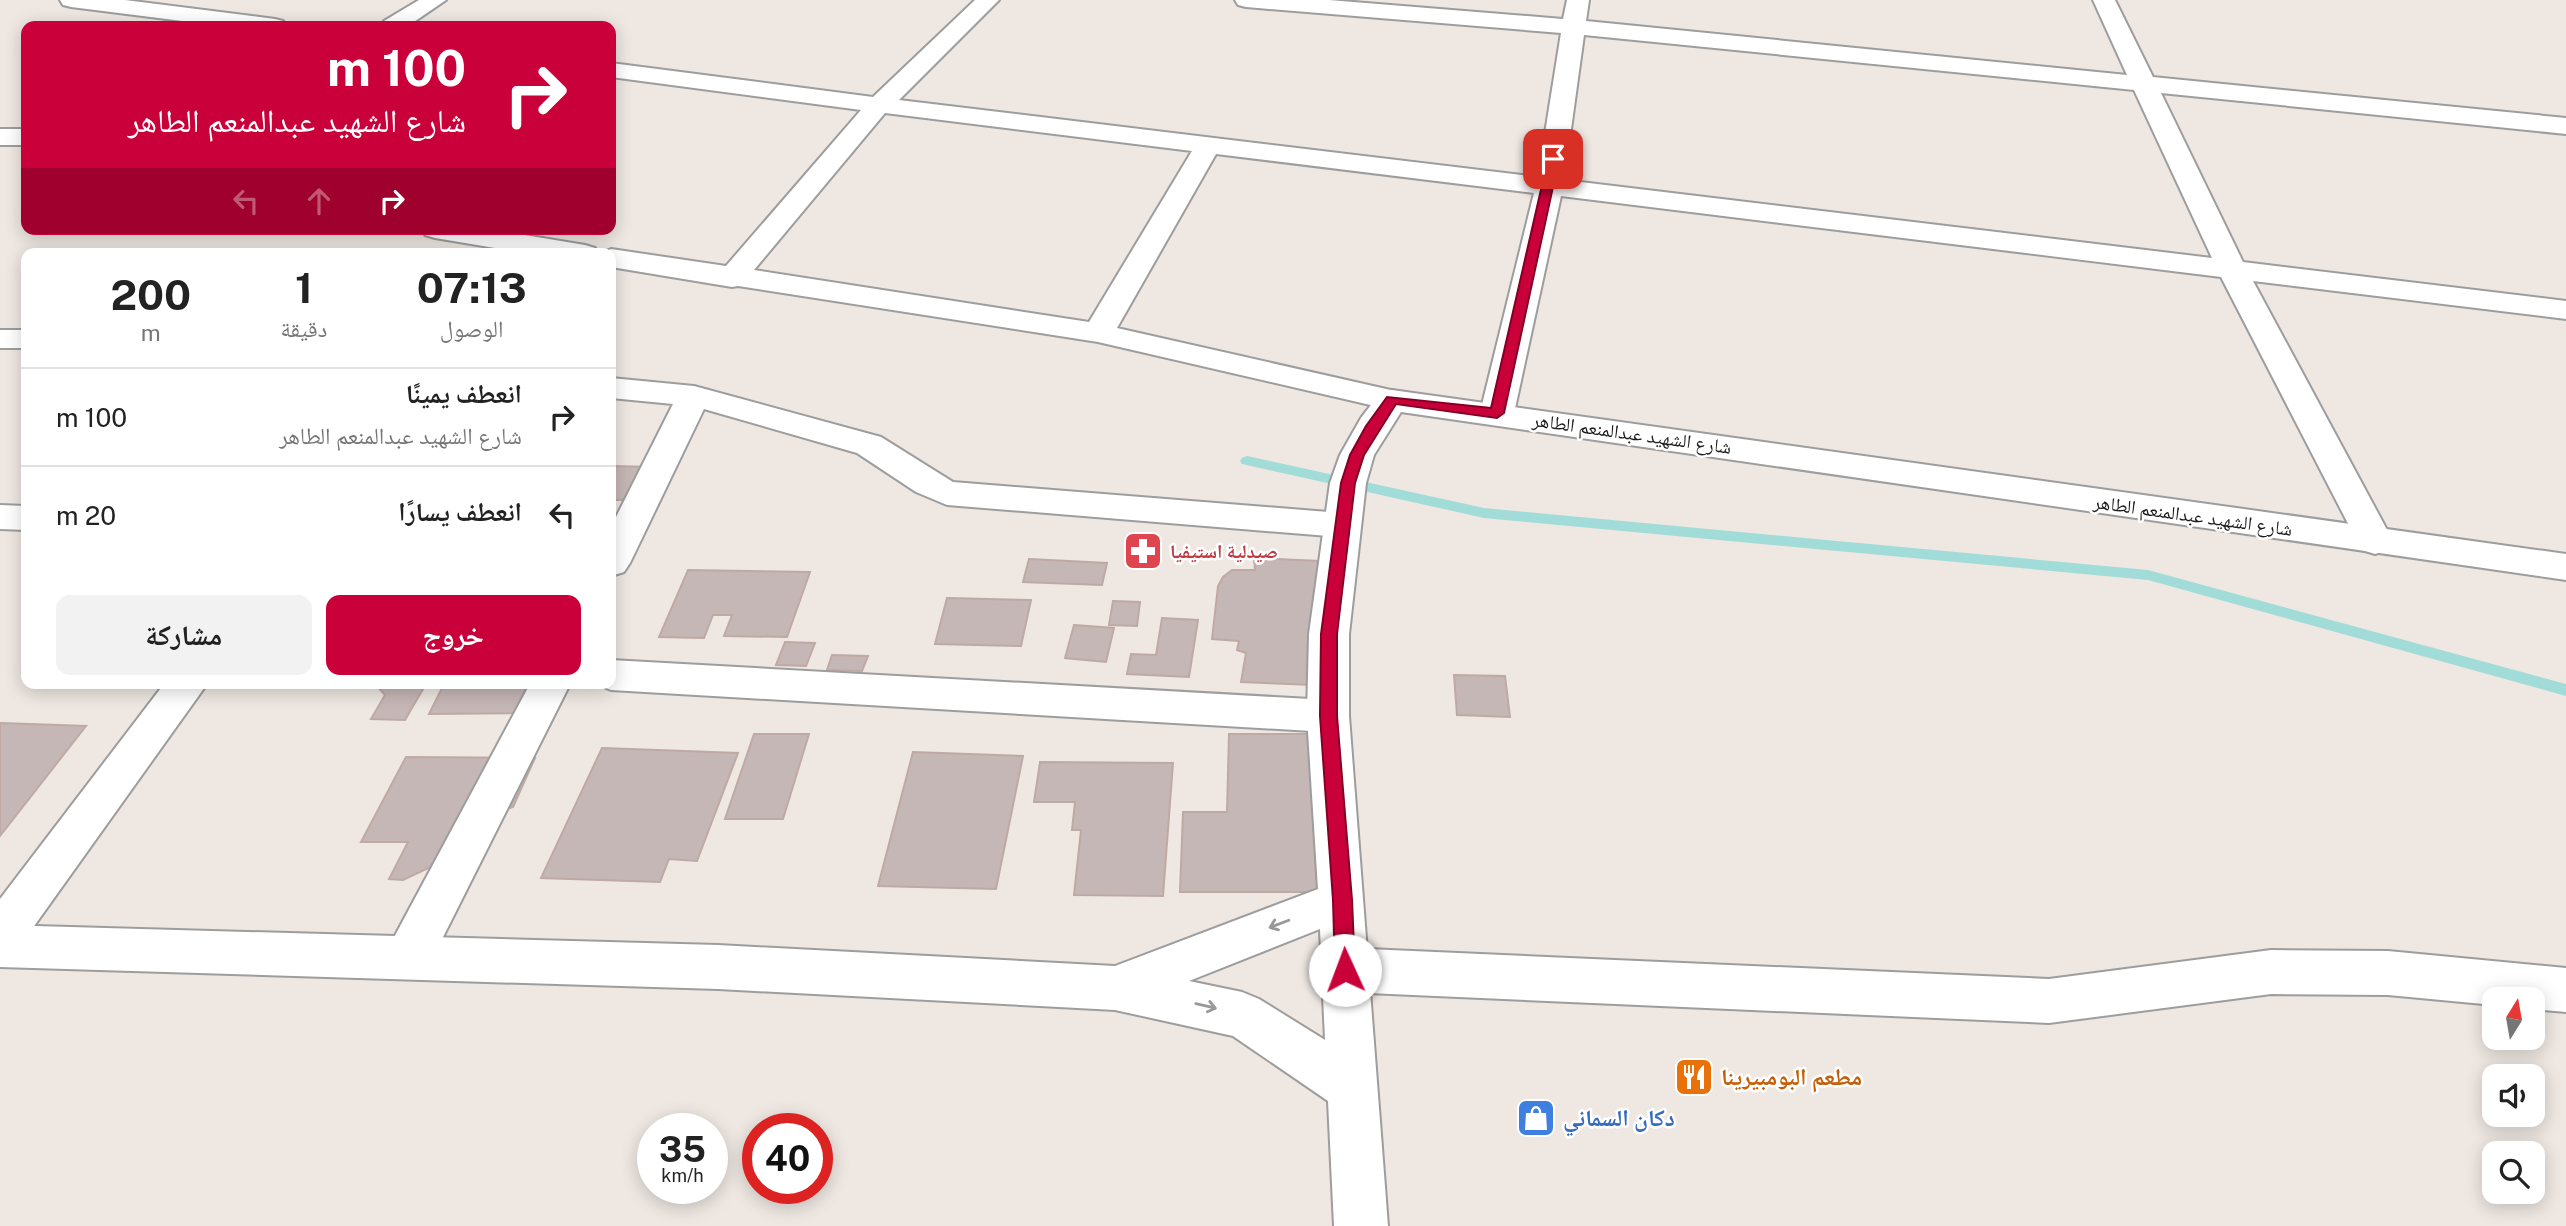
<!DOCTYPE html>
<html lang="ar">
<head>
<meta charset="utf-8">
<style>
	:root { --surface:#fff; --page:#f2f2f2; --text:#222; --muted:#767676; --line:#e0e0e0; --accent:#c90039 }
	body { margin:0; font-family:"Public Sans","Noto Naskh Arabic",sans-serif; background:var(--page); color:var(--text); direction:rtl; height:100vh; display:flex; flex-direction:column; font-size:26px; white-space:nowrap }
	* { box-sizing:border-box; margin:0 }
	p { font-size:23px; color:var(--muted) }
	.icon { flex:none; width:38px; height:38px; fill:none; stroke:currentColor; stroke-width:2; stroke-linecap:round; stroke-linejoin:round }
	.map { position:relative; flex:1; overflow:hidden; direction:ltr }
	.details { position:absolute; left:21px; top:248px; width:595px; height:441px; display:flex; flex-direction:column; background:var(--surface); border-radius:14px; box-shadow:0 4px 18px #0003; direction:rtl }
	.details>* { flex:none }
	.hud { position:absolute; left:21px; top:21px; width:595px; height:214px; border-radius:14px; box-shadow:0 4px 18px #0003; direction:rtl; background:#c90039; color:#fff; overflow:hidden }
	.needle { width:46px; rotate:11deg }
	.fabs { position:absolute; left:2482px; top:987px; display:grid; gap:14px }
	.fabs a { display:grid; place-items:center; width:63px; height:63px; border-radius:14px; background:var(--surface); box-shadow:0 4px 18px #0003; font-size:35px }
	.speed { position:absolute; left:637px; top:1113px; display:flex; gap:14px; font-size:35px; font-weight:700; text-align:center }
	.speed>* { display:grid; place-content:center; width:91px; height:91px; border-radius:50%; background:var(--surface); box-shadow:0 4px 18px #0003; line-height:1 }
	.speed small { font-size:18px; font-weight:400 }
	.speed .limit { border:10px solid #d22; background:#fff; color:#111 }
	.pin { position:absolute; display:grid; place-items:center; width:60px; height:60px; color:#fff; margin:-30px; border-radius:14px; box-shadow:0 4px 10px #0006 }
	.me { position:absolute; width:77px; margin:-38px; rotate:358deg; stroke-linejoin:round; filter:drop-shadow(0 0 5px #0008) }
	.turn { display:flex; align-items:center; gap:24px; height:147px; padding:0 35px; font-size:32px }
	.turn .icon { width:91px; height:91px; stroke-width:2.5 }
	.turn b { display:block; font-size:49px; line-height:60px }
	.lanes { display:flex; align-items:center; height:66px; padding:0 35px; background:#0003; justify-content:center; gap:35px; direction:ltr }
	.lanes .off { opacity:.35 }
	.eta { display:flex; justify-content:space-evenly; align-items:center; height:119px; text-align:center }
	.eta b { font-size:42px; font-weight:700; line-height:49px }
	.button { display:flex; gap:14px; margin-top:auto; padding:14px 35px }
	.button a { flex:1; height:80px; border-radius:14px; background:var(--accent); color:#fff; font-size:28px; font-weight:700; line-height:80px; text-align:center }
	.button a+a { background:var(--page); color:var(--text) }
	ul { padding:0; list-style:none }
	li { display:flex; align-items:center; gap:21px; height:98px; padding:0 35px; border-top:2px solid var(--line) }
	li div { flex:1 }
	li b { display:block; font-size:26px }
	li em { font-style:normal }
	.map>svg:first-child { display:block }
</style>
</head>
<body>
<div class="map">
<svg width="2566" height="1226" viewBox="0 0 2566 1226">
	<rect width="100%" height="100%" fill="#eee7e2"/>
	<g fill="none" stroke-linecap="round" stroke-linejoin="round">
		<path fill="#a2dcd9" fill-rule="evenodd" d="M 1247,456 L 1484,508 L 2148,570 L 2566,684 L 2566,696 L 2148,580 L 1484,518 L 1242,464 L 1240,461 L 1242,458 Z"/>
	</g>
	<path fill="#c5b7b5" stroke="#bfa9a4" stroke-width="2" d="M 611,466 L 655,467 L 639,500 L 611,500 Z
		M 1254,558 L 1344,562 L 1337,686 L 1241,682 L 1246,653 L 1237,650 L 1239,641 L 1212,639 L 1218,586 L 1223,577 L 1232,570 L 1255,570 Z
		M 1029,559 L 1107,563 L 1102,585 L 1023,582 Z
		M 688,570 L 810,572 L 787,637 L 724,636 L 732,615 L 713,615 L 704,638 L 659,637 Z
		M 947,598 L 1031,600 L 1021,646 L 935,644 Z
		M 1113,601 L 1140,602 L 1137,626 L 1109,625 Z
		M 1162,618 L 1198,620 L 1189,677 L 1127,674 L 1131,654 L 1156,655 Z
		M 1074,625 L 1114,628 L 1106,662 L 1065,658 Z
		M 785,642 L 815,643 L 806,666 L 776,665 Z
		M 832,655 L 868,656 L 862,671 L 827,670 Z
		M 1454,675 L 1505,676 L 1510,717 L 1457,715 Z
		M 361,684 L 426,684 L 405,720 L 371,719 L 385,695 L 376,685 Z
		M 444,684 L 536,684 L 523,713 L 429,714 Z
		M 0,723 L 86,726 L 0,836 Z
		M 754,734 L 809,734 L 783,819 L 725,819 Z
		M 1229,734 L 1321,734 L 1328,892 L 1180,892 L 1183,812 L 1227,812 Z
		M 602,748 L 738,753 L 697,861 L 669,859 L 660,882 L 541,878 Z
		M 913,752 L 1023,756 L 996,889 L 878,886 Z
		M 406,757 L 535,758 L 513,807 L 496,813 L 471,848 L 403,880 L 389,879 L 408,842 L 361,842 Z
		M 1040,762 L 1173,763 L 1163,896 L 1074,895 L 1081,830 L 1072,830 L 1075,802 L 1034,802 Z"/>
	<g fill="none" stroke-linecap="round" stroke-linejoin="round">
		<defs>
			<path id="minor" d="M 60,0 L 125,0 L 275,19 L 283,21 L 287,26 L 222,26 L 71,7 L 63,5 Z
				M 419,0 L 446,0 L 408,26 L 380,26 L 384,21 Z
				M 975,0 L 999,0 L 899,100 L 1538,177 L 1561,33 L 1246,7 L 1238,5 L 1235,0 L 1329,0 L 1563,19 L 1567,0 L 1589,0 L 1586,21 L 2127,75 L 2093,0 L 2115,0 L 2153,77 L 2566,118 L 2566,134 L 2161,93 L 2243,262 L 2566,301 L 2566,319 L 2253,281 L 2393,541 L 2388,550 L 2375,554 L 2362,550 L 2357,541 L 2221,277 L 1561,196 L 1514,413 L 1509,420 L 1497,424 L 1485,420 L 1480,413 L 1534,193 L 1216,154 L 1117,328 L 1404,393 L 1409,400 L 1404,407 L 1392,410 L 1098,342 L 738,286 L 732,287 L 611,267 L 611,254 L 531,254 L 435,238 L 425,235 L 421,229 L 488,229 L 585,245 L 595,248 L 599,254 L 611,249 L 726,266 L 861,110 L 611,77 L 611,63 L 873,97 ZM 1584,35 L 2134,90 L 2212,258 L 1564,180 ZM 885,113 L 1192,151 L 1089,322 L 754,270 Z
				M 0,129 L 26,129 L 26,145 L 0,145 Z
				M 0,330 L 26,330 L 26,348 L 0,348 Z
				M 611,378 L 694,386 L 881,437 L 953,482 L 1341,513 L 1354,516 L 1359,525 L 1354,534 L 1341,537 L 947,505 L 916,492 L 857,453 L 704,409 L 630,563 L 624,572 L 611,576 L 611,527 L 673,404 L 611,398 Z
				M 0,505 L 26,506 L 26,530 L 0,529 Z
				M 611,660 L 1328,700 L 1343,705 L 1349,716 L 1343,727 L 1328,732 L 611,690 L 596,684 L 611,684 Z
				M 164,684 L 207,684 L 17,950 L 0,956 L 0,899 Z
				M 530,684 L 570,684 L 425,973 L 408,979 L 391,973 L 384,958 L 391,943 Z
				M 1345,948 L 2049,979 L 2271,950 L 2388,951 L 2566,968 L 2566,1012 L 2532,1009 L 2532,999 L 2494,999 L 2494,1005 L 2388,995 L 2271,994 L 2049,1023 L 1345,992 L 1328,985 L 1321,970 L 1328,955 Z"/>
			<path id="tertiary" d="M 1392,390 L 2566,554 L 2566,580 L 1401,412 L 1374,455 L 1366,483 L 1349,634 L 1349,716 L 1388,1226 L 1334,1226 L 1328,1101 L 1233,1036 L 1115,1010 L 718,989 L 0,967 L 0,925 L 718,945 L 1115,966 L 1318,889 L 1307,716 L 1309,634 L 1330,483 L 1340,455 L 1361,418 L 1380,393 ZM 1320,929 L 1325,1040 L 1259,999 L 1242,992 L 1189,981 Z"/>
		</defs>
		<use href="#minor" stroke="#9d9d9d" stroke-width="4"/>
		<use href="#tertiary" stroke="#9d9d9d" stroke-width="4"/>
		<use href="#minor" fill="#fff" fill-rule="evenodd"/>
		<use href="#tertiary" fill="#fff" fill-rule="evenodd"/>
	</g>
	<defs><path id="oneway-shaft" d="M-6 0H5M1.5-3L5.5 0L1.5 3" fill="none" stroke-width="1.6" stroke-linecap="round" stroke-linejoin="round" transform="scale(1.75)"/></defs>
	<g stroke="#999">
		<use href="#oneway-shaft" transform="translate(1279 924) rotate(159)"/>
		<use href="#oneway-shaft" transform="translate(1206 1006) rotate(13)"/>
	</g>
	<path fill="#c90039" stroke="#830025" stroke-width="2" d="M 1553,156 L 1559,159 L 1504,413 L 1497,418 L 1396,404 L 1364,455 L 1355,483 L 1337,634 L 1337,716 L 1352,900 L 1355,970 L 1352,976 L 1345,978 L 1338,976 L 1335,970 L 1333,900 L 1320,716 L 1321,634 L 1341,483 L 1350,455 L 1366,426 L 1387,397 L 1491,408 L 1548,159 Z"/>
	<defs>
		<symbol id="pharmacy-square" viewBox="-11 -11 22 22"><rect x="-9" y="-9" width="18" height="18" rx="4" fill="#e0444e" stroke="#fff"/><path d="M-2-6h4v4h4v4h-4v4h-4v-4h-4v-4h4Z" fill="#fff"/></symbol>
		<symbol id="restaurant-square" viewBox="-11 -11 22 22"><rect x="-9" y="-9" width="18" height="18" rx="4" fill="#e8710a" stroke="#fff"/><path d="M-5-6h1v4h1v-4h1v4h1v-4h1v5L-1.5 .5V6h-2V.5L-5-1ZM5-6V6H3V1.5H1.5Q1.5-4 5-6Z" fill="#fff"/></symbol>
		<symbol id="shop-square" viewBox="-11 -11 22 22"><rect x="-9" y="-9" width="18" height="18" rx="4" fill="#3f7fe0" stroke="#fff"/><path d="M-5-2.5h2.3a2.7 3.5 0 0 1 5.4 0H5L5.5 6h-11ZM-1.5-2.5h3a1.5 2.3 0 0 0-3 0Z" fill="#fff"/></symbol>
	</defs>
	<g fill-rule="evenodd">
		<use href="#pharmacy-square" x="1121" y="529" width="44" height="44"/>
		<use href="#restaurant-square" x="1672" y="1055" width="44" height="44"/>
		<use href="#shop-square" x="1514" y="1096" width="44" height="44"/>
	</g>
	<g text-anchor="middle" stroke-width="5" stroke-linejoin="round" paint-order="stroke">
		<g font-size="19" fill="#1c1c1c" stroke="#fff">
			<text transform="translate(1632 433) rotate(8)" y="7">شارع الشهيد عبدالمنعم الطاهر</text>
			<text transform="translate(2193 515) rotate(8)" y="7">شارع الشهيد عبدالمنعم الطاهر</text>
		</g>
		<g font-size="19" font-weight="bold" fill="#be3a42" stroke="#fff" text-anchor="start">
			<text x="1170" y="558">صيدلية استيفيا</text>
		</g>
		<g font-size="23" font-weight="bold" fill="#c56008" stroke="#fff" text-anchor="start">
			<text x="1721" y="1085">مطعم البومبيرينا</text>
		</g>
		<g font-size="23" font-weight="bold" fill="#366cbe" stroke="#fff" text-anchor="start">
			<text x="1563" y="1126">دكان السماني</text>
		</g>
	</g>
</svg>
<div class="fabs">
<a><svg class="needle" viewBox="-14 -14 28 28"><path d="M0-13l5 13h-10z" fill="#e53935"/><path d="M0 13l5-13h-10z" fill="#767676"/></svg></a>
<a><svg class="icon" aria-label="sound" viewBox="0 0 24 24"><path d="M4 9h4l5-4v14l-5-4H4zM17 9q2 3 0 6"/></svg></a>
<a><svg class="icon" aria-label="search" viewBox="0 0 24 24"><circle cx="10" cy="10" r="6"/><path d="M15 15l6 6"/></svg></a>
</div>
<div class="speed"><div>35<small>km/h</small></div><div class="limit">40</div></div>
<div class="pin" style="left:1553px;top:159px;background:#d93025"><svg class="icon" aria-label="arrive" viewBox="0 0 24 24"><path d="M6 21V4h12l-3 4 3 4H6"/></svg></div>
<svg class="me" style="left:1345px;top:970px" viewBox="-20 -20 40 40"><circle r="19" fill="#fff"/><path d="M0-13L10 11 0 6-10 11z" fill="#c90039"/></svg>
<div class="hud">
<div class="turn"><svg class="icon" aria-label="right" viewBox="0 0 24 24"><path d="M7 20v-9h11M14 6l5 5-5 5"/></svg><div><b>100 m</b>شارع الشهيد عبدالمنعم الطاهر</div></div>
<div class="lanes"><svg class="icon off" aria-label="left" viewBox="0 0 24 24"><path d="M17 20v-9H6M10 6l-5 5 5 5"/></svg><svg class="icon off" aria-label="ahead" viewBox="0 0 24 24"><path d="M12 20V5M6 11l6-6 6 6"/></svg><svg class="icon" aria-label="right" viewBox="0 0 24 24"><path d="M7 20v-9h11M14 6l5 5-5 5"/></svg></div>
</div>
<section class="details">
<div class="eta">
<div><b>07:13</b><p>الوصول</p></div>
<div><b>1</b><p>دقيقة</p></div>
<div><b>200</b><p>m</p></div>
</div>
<ul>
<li><svg class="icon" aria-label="right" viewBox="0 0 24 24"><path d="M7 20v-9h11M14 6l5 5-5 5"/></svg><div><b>انعطف يمينًا</b><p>شارع الشهيد عبدالمنعم الطاهر</p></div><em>100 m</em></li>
<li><svg class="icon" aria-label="left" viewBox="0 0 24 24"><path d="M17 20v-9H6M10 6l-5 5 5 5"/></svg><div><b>انعطف يسارًا</b></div><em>20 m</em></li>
</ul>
<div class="button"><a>خروج</a><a>مشاركة</a></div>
</section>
</div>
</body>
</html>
